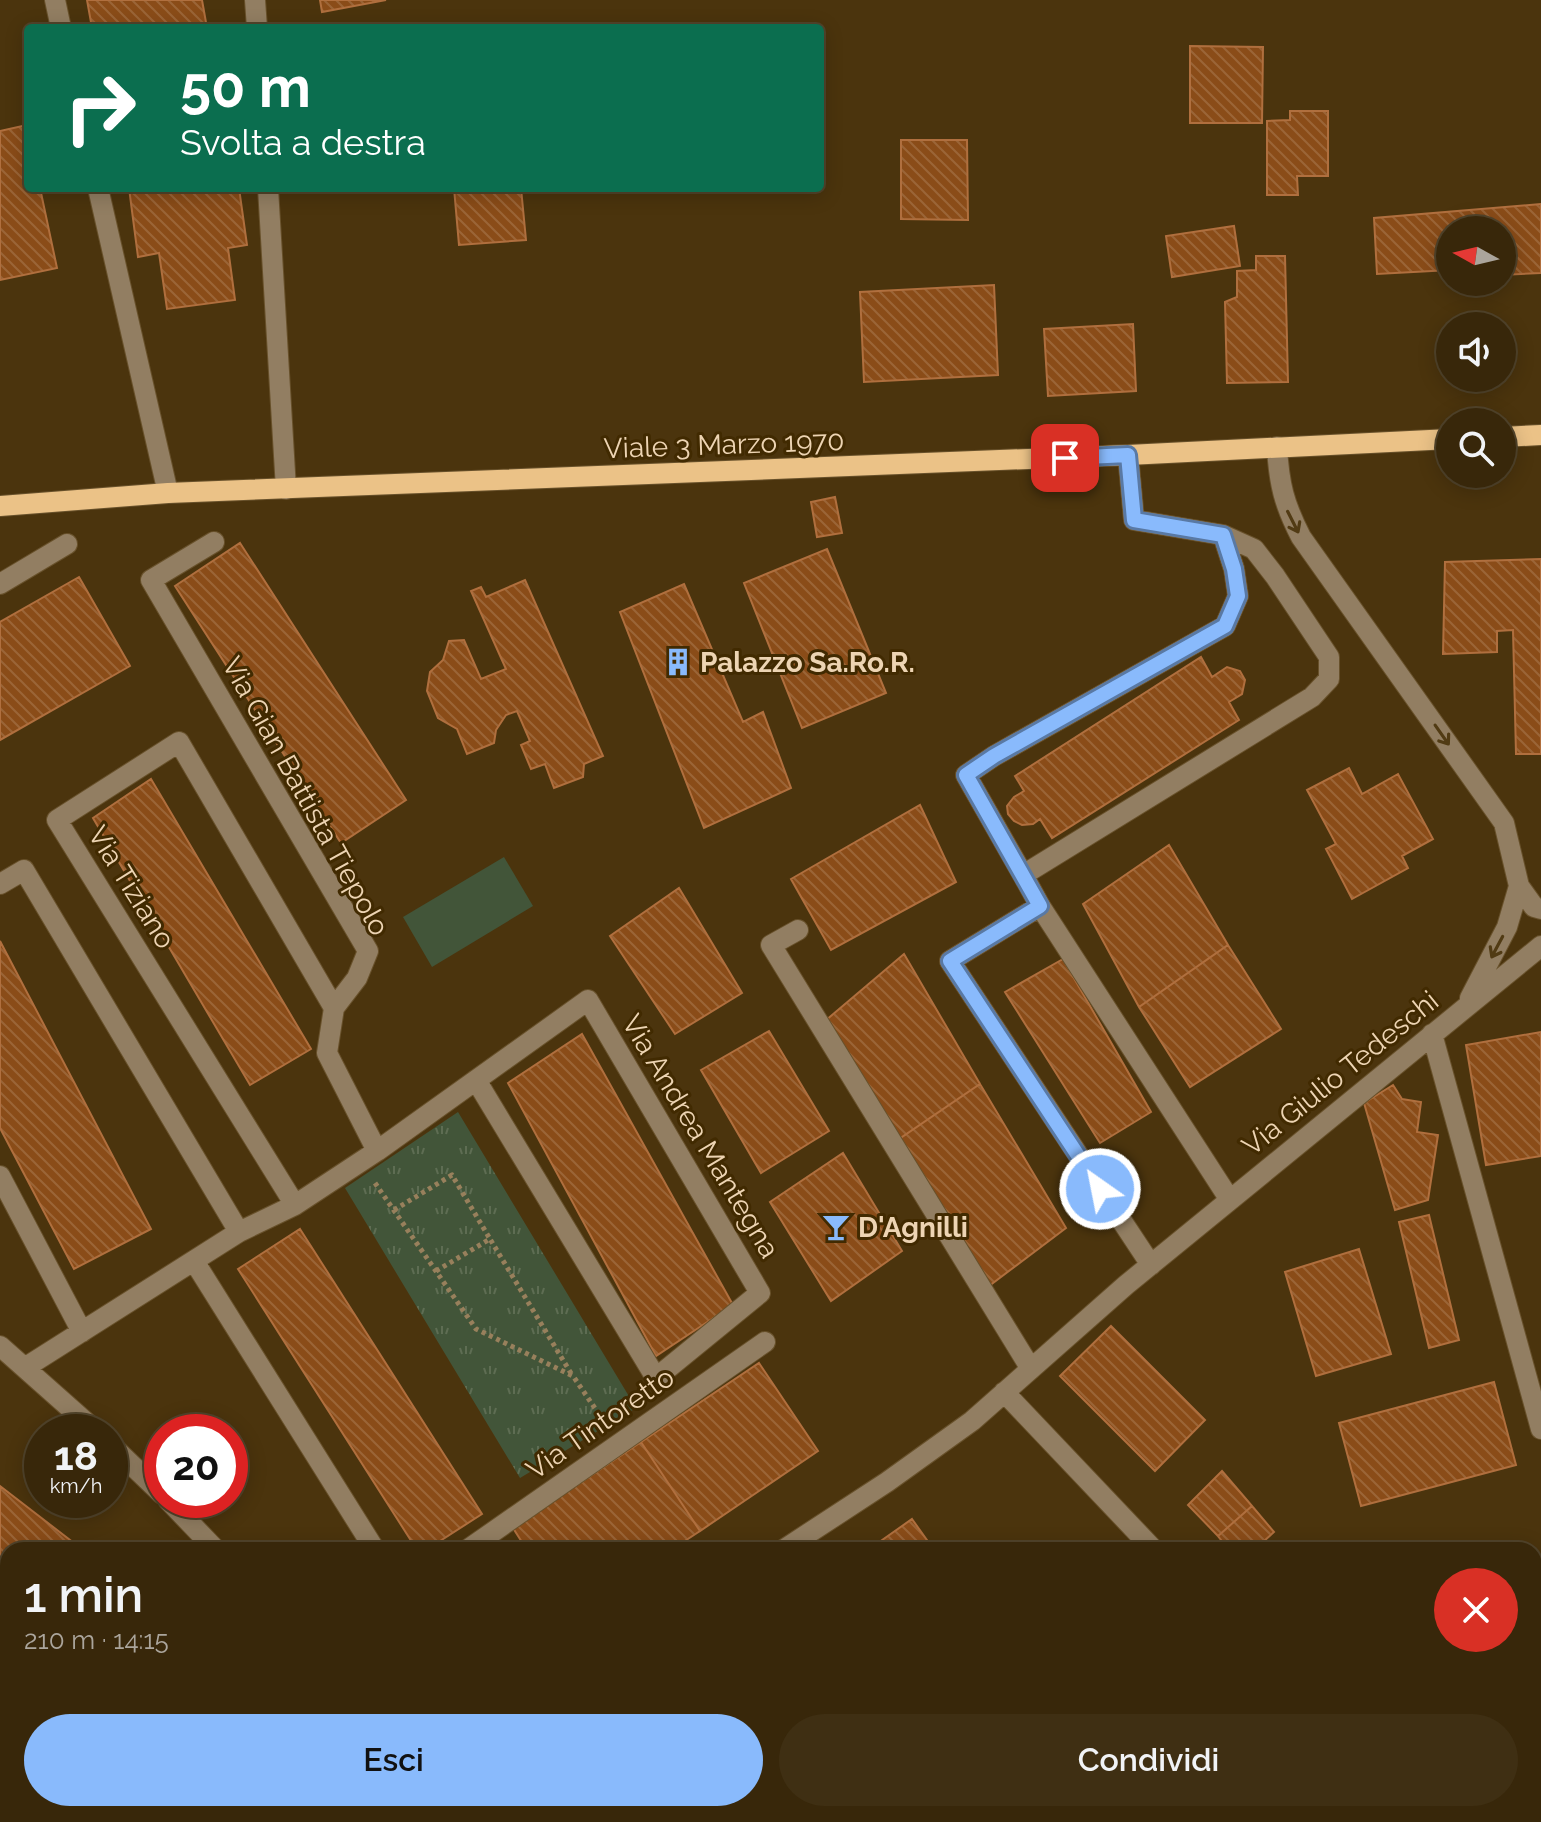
<!DOCTYPE html>
<html lang="it">
<head>
<meta charset="utf-8">
<style>
	:root { --surface:#38270a; --page:#3f2f13; --text:#f1f3f6; --muted:#aba59c; --line:#52442b; --accent:#89bafc }
	body { margin:0; font-family:Raleway,sans-serif; background:var(--page); color:var(--text); height:100vh; display:flex; flex-direction:column; font-size:30px; white-space:nowrap }
	* { box-sizing:border-box; margin:0 }
	p { font-size:26px; color:var(--muted) }
	.icon { flex:none; width:44px; height:44px; fill:none; stroke:currentColor; stroke-width:2; stroke-linecap:round; stroke-linejoin:round }
	.map { position:relative; flex:1; overflow:hidden }
	.sheet { position:absolute; left:0px; top:1542px; width:1542px; height:280px; display:flex; flex-direction:column; background:var(--surface); border-radius:24px 24px 0 0; box-shadow:0 4px 20px #0003,0 0 0 2px var(--line) }
	.sheet>* { flex:none }
	.guide { position:absolute; left:24px; top:24px; width:800px; height:168px; border-radius:8px; box-shadow:0 4px 20px #0003,0 0 0 2px var(--line); background:#0b6e4f; color:#fff; overflow:hidden }
	.needle { width:52px; rotate:278deg }
	.tools { position:absolute; left:1436px; top:216px; display:grid; gap:16px }
	.tools a { display:grid; place-items:center; width:80px; height:80px; border-radius:50%; background:var(--surface); box-shadow:0 4px 20px #0003,0 0 0 2px var(--line); font-size:40px }
	.speed { position:absolute; left:24px; top:1414px; display:flex; gap:16px; font-size:40px; font-weight:700; text-align:center }
	.speed>* { display:grid; place-content:center; width:104px; height:104px; border-radius:50%; background:var(--surface); box-shadow:0 4px 20px #0003,0 0 0 2px var(--line); line-height:1 }
	.speed small { font-size:20px; font-weight:400 }
	.speed .limit { border:12px solid #d22; background:#fff; color:#111 }
	.pin { position:absolute; display:grid; place-items:center; width:68px; height:68px; color:#fff; margin:-34px; border-radius:16px; box-shadow:0 4px 12px #0006 }
	.me { position:absolute; width:88px; margin:-44px; rotate:327deg; stroke-linejoin:round; filter:drop-shadow(0 0 6px #0008) }
	.turn { display:flex; align-items:center; gap:28px; height:168px; padding:0 24px; font-size:36px }
	.turn .icon { width:104px; height:104px; stroke-width:2.5 }
	.turn b { display:block; font-size:56px; line-height:68px }
	.round { display:grid; place-items:center; flex:none; width:84px; height:84px; border-radius:42px; background:var(--page) }
	.summary { display:flex; align-items:center; justify-content:space-between; height:136px; padding:0 24px }
	h1 { font-size:48px; font-weight:600; line-height:60px }
	.button { display:flex; gap:16px; margin-top:auto; padding:16px 24px }
	.button a { flex:1; height:92px; border-radius:48px; background:var(--accent); color:#111; font-size:32px; font-weight:600; line-height:92px; text-align:center }
	.button a+a { background:var(--page); color:var(--text) }
	.map>svg:first-child { display:block }
</style>
</head>
<body>
<div class="map">
<svg width="1541" height="1822" viewBox="0 0 1541 1822">
	<defs>
		<pattern id="park-tufts" width="24" height="20" patternUnits="userSpaceOnUse" patternTransform="scale(2)"><rect width="24" height="20" fill="#425539"/><path d="M3 7l-1-3M5 7V3M7 7l1-3M15 17l-1-3M17 17v-4M19 17l1-3" fill="none" stroke="#5e6d53"/></pattern>
		<pattern id="building-back-hatch" width="6" height="6" patternUnits="userSpaceOnUse" patternTransform="scale(2)"><rect width="6" height="6" fill="#8a4c18"/><path d="M-1 5l2 2M0 0l6 6M5-1l2 2" fill="none" stroke="#9b6537"/></pattern>
	</defs>
	<rect width="100%" height="100%" fill="#4b340d"/>
	<path fill="url(#park-tufts)" d="M 458,1112 L 636,1408 L 520,1478 L 345,1188 Z
		M 90,1814 L 322,1814 L 314,1822 L 83,1822 Z"/>
	<path fill="#425539" d="M 504,857 L 533,906 L 432,967 L 403,917 Z"/>
	<path fill="url(#building-back-hatch)" stroke="#b06f3e" stroke-width="2" d="M 87,0 L 202,0 L 207,28 L 92,28 Z
		M 320,0 L 386,0 L 322,12 Z
		M 1190,46 L 1263,47 L 1262,123 L 1190,123 Z
		M 1290,111 L 1328,111 L 1328,176 L 1297,176 L 1298,195 L 1267,195 L 1267,121 L 1290,120 Z
		M 27,125 L 28,188 L 40,188 L 57,268 L 0,280 L 0,131 Z
		M 901,140 L 967,140 L 968,220 L 901,219 Z
		M 129,188 L 239,188 L 247,245 L 228,248 L 235,300 L 167,309 L 159,253 L 138,257 Z
		M 454,188 L 521,188 L 526,240 L 459,245 Z
		M 1541,204 L 1541,273 L 1502,275 L 1502,230 L 1450,230 L 1450,270 L 1377,274 L 1374,218 Z
		M 1234,226 L 1240,266 L 1172,277 L 1166,236 Z
		M 1256,256 L 1285,256 L 1288,382 L 1227,383 L 1225,302 L 1237,297 L 1237,271 L 1256,270 Z
		M 994,285 L 998,375 L 864,382 L 860,292 Z
		M 1133,324 L 1136,391 L 1048,396 L 1044,329 Z
		M 835,497 L 842,533 L 817,537 L 811,502 Z
		M 240,543 L 406,800 L 341,843 L 175,586 Z
		M 827,549 L 886,693 L 802,728 L 744,583 Z
		M 1541,559 L 1541,754 L 1516,754 L 1513,630 L 1497,631 L 1497,652 L 1443,654 L 1445,562 Z
		M 79,577 L 130,666 L 0,740 L 0,622 Z
		M 525,580 L 603,756 L 584,764 L 583,777 L 554,788 L 545,764 L 531,769 L 521,745 L 530,741 L 517,711 L 506,715 L 496,730 L 494,743 L 467,754 L 457,729 L 438,718 L 427,691 L 430,672 L 443,660 L 449,641 L 464,640 L 481,679 L 506,669 L 471,591 L 481,587 L 486,597 Z
		M 684,584 L 743,722 L 763,712 L 791,788 L 704,828 L 620,612 Z
		M 1201,657 L 1212,677 L 1227,667 L 1240,671 L 1245,680 L 1242,694 L 1229,702 L 1239,720 L 1052,838 L 1040,819 L 1033,824 L 1022,825 L 1014,821 L 1008,814 L 1007,806 L 1014,797 L 1024,791 L 1015,776 Z
		M 1349,768 L 1362,794 L 1398,774 L 1433,839 L 1402,856 L 1408,868 L 1352,899 L 1326,849 L 1336,844 L 1307,790 Z
		M 151,779 L 311,1049 L 250,1085 L 93,818 Z
		M 920,805 L 956,882 L 831,950 L 791,879 Z
		M 1169,845 L 1228,945 L 1139,1007 L 1083,904 Z
		M 679,888 L 742,993 L 675,1034 L 610,936 Z
		M 0,941 L 151,1229 L 74,1269 L 0,1128 Z
		M 1228,945 L 1281,1029 L 1190,1087 L 1139,1007 Z
		M 904,954 L 980,1084 L 899,1139 L 825,1021 Z
		M 1063,959 L 1151,1112 L 1100,1143 L 1005,992 Z
		M 769,1031 L 829,1131 L 761,1173 L 701,1070 Z
		M 1541,1032 L 1541,1156 L 1486,1165 L 1466,1045 Z
		M 582,1034 L 733,1305 L 656,1356 L 508,1083 Z
		M 980,1084 L 1066,1228 L 989,1286 L 899,1139 Z
		M 1393,1085 L 1402,1099 L 1421,1102 L 1417,1132 L 1438,1135 L 1428,1200 L 1395,1210 L 1364,1103 Z
		M 843,1153 L 902,1251 L 831,1301 L 770,1202 Z
		M 1429,1215 L 1459,1340 L 1429,1348 L 1399,1222 Z
		M 300,1229 L 482,1514 L 426,1550 L 417,1550 L 238,1269 Z
		M 1359,1249 L 1391,1354 L 1316,1376 L 1285,1272 Z
		M 1111,1326 L 1205,1420 L 1155,1471 L 1060,1376 Z
		M 759,1363 L 818,1451 L 700,1531 L 641,1442 Z
		M 1494,1382 L 1516,1465 L 1361,1506 L 1339,1423 Z
		M 641,1442 L 700,1531 L 671,1550 L 527,1550 L 513,1528 Z
		M 1222,1471 L 1252,1506 L 1218,1536 L 1188,1505 Z
		M 0,1486 L 83,1550 L 8,1550 L 8,1611 L 0,1605 Z
		M 1252,1506 L 1274,1532 L 1254,1550 L 1229,1550 L 1218,1536 Z
		M 912,1519 L 934,1550 L 868,1550 Z
		M 1534,1757 L 1541,1770 L 1541,1816 L 1529,1822 L 1410,1822 L 1406,1814 L 1534,1814 Z
		M 418,1814 L 480,1814 L 486,1822 L 408,1822 Z
		M 614,1814 L 719,1814 L 707,1822 L 619,1822 Z
		M 801,1814 L 862,1814 L 867,1822 L 789,1822 Z
		M 895,1814 L 1012,1814 L 1016,1822 L 899,1822 Z
		M 1102,1814 L 1160,1814 L 1164,1822 L 1087,1822 Z"/>
	<g fill="none" stroke-linecap="round" stroke-linejoin="round">
		<defs>
			<path id="minor" d="M 55,0 L 61,28
				M 255,0 L 257,28
				M 98,188 L 168,493
				M 268,188 L 286,489
				M 1277,447 C 1279,484 1284,504 1301,537 L 1504,823 L 1519,886 L 1507,927 L 1470,998
				M 1223,535 L 1254,549 L 1275,576 L 1329,657 L 1329,679 L 1312,697 L 1023,875 L 1040,906 L 1230,1200
				M 214,542 L 151,580 L 368,951 L 357,978 L 334,1008 L 327,1053 L 377,1151
				M 0,584 L 67,544
				M 1023,875 L 966,775 L 994,756 L 1225,626 L 1238,596 L 1234,569 L 1223,535 L 1134,520 L 1128,455
				M 0,884 L 24,870 L 239,1232
				M 1519,886 L 1534,907 L 1541,909
				M 1040,906 L 950,961 L 1151,1265
				M 798,930 L 771,945 L 1031,1369
				M 1432,1034 L 1541,1429
				M 0,1176 L 82,1332
				M 295,1205 L 57,820 L 179,742 L 334,1008
				M 194,1261 L 375,1550
				M 0,1346 L 97,1432
				M 26,1367 L 239,1232 L 295,1205 L 377,1151 L 588,1000 L 760,1293 L 656,1378 L 476,1080
				M 1004,1392 L 1154,1550
				M 110,1444 L 162,1494
				M 168,1500 L 216,1550
				M 467,1550 L 765,1342
				M 783,1550 L 887,1482 L 972,1421 L 1126,1285 L 1541,946
				M 1534,1672 L 1541,1670
				M 0,1763 L 8,1765
				M 558,1814 L 563,1822
				M 1314,1814 L 1317,1822
				M 370,1822 L 379,1814
				M 730,1822 L 742,1814"/>
			<path id="major" d="M 1502,437 L 1541,435
				M 0,506 L 168,493 L 1128,455 L 1450,439"/>
		</defs>
		<use href="#minor" stroke="#68512b" stroke-width="22"/>
		<use href="#major" stroke="#68512b" stroke-width="22"/>
		<path stroke="#98805c" stroke-width="5" stroke-dasharray="4 4" stroke-linecap="butt" d="M 375,1183 L 476,1329 L 573,1376 L 605,1423
			M 394,1210 L 452,1175 L 490,1239
			M 436,1271 L 490,1239 L 572,1375
			M 0,1810 L 13,1822"/>
		<use href="#minor" stroke="#927e62" stroke-width="20"/>
		<use href="#major" stroke="#ebc287" stroke-width="20"/>
	</g>
	<defs><path id="oneway-shaft" d="M-6 0H5M1.5-3L5.5 0L1.5 3" fill="none" stroke-width="1.6" stroke-linecap="round" stroke-linejoin="round" transform="scale(2)"/></defs>
	<g stroke="#513b14">
		<use href="#oneway-shaft" transform="translate(1293 522) rotate(63)"/>
		<use href="#oneway-shaft" transform="translate(1442 735) rotate(55)"/>
		<use href="#oneway-shaft" transform="translate(1497 947) rotate(118)"/>
	</g>
	<g fill="none" stroke-linecap="round" stroke-linejoin="round">
		<defs>
			<path id="route" d="M 1065,458 L 1128,455 L 1134,520 L 1223,535 L 1234,569 L 1238,596 L 1225,626 L 994,756 L 966,775 L 1040,906 L 950,961 L 1100,1189"/>
		</defs>
		<use href="#route" stroke="#5979a4" stroke-width="20"/>
		<use href="#route" stroke="#89bafc" stroke-width="14"/>
	</g>
	<defs>
		<symbol id="building-bare" viewBox="-9 -9 18 18"><path d="M-4-6H4V6H1V3H-1V6H-4ZM-2.5-4.3h1.7v1.8h-1.7ZM.8-4.3h1.7v1.8H.8ZM-2.5-1h1.7V.8h-1.7ZM.8-1h1.7V.8H.8Z" fill="#89bafc" stroke="#412a01" stroke-width="2.5" paint-order="stroke"/></symbol>
		<symbol id="bar-bare" viewBox="-9 -9 18 18"><path d="M-6-5H6L.8 .8V4.5H3.5V6h-7V4.5H-.8V.8Z" fill="#89bafc" stroke="#412a01" stroke-width="2.5" paint-order="stroke"/></symbol>
	</defs>
	<g fill-rule="evenodd">
		<use href="#building-bare" x="658" y="642" width="40" height="40"/>
		<use href="#bar-bare" x="816" y="1207" width="40" height="40"/>
	</g>
	<g text-anchor="middle" stroke-width="6" stroke-linejoin="round" paint-order="stroke">
		<g font-size="28" fill="#edd4b3" stroke="#412a01">
			<text transform="translate(724 444) rotate(-2)" y="10">Viale 3 Marzo 1970</text>
			<text transform="translate(306 796) rotate(61)" y="10">Via Gian Battista Tiepolo</text>
			<text transform="translate(132 887) rotate(58)" y="10">Via Tiziano</text>
			<text transform="translate(1340 1073) rotate(-39)" y="10">Via Giulio Tedeschi</text>
			<text transform="translate(701 1136) rotate(59)" y="10">Via Andrea Mantegna</text>
			<text transform="translate(600 1423) rotate(-35)" y="10">Via Tintoretto</text>
		</g>
		<g font-size="28" font-weight="bold" fill="#edd4b3" stroke="#412a01" text-anchor="start">
			<text x="700" y="672">Palazzo Sa.Ro.R.</text>
			<text x="858" y="1237">D'Agnilli</text>
		</g>
	</g>
</svg>
<div class="tools">
<a><svg class="needle" viewBox="-14 -14 28 28"><path d="M0-13l5 13h-10z" fill="#e53935"/><path d="M0 13l5-13h-10z" fill="#aba59c"/></svg></a>
<a><svg class="icon" aria-label="sound" viewBox="0 0 24 24"><path d="M4 9h4l5-4v14l-5-4H4zM17 9q2 3 0 6"/></svg></a>
<a><svg class="icon" aria-label="search" viewBox="0 0 24 24"><circle cx="10" cy="10" r="6"/><path d="M15 15l6 6"/></svg></a>
</div>
<div class="speed"><div>18<small>km/h</small></div><div class="limit">20</div></div>
<div class="pin" style="left:1065px;top:458px;background:#d93025"><svg class="icon" aria-label="arrive" viewBox="0 0 24 24"><path d="M6 21V4h12l-3 4 3 4H6"/></svg></div>
<svg class="me" style="left:1100px;top:1189px" viewBox="-20 -20 40 40"><circle r="17" fill="#89bafc" stroke="#fff" stroke-width="3"/><path d="M0-11L8 9 0 5-8 9z" fill="#fff"/></svg>
<div class="guide">
<div class="turn"><svg class="icon" aria-label="right" viewBox="0 0 24 24"><path d="M7 20v-9h11M14 6l5 5-5 5"/></svg><div><b>50 m</b>Svolta a destra</div></div>
</div>
<section class="sheet">
<div class="summary"><div><h1>1 min</h1><p>210 m · 14:15</p></div><a class="round" style="background:#d93025;color:#fff"><svg class="icon" aria-label="close" viewBox="0 0 24 24"><path d="M6 6l12 12M18 6L6 18"/></svg></a></div>
<div class="button"><a>Esci</a><a>Condividi</a></div>
</section>
</div>
</body>
</html>
